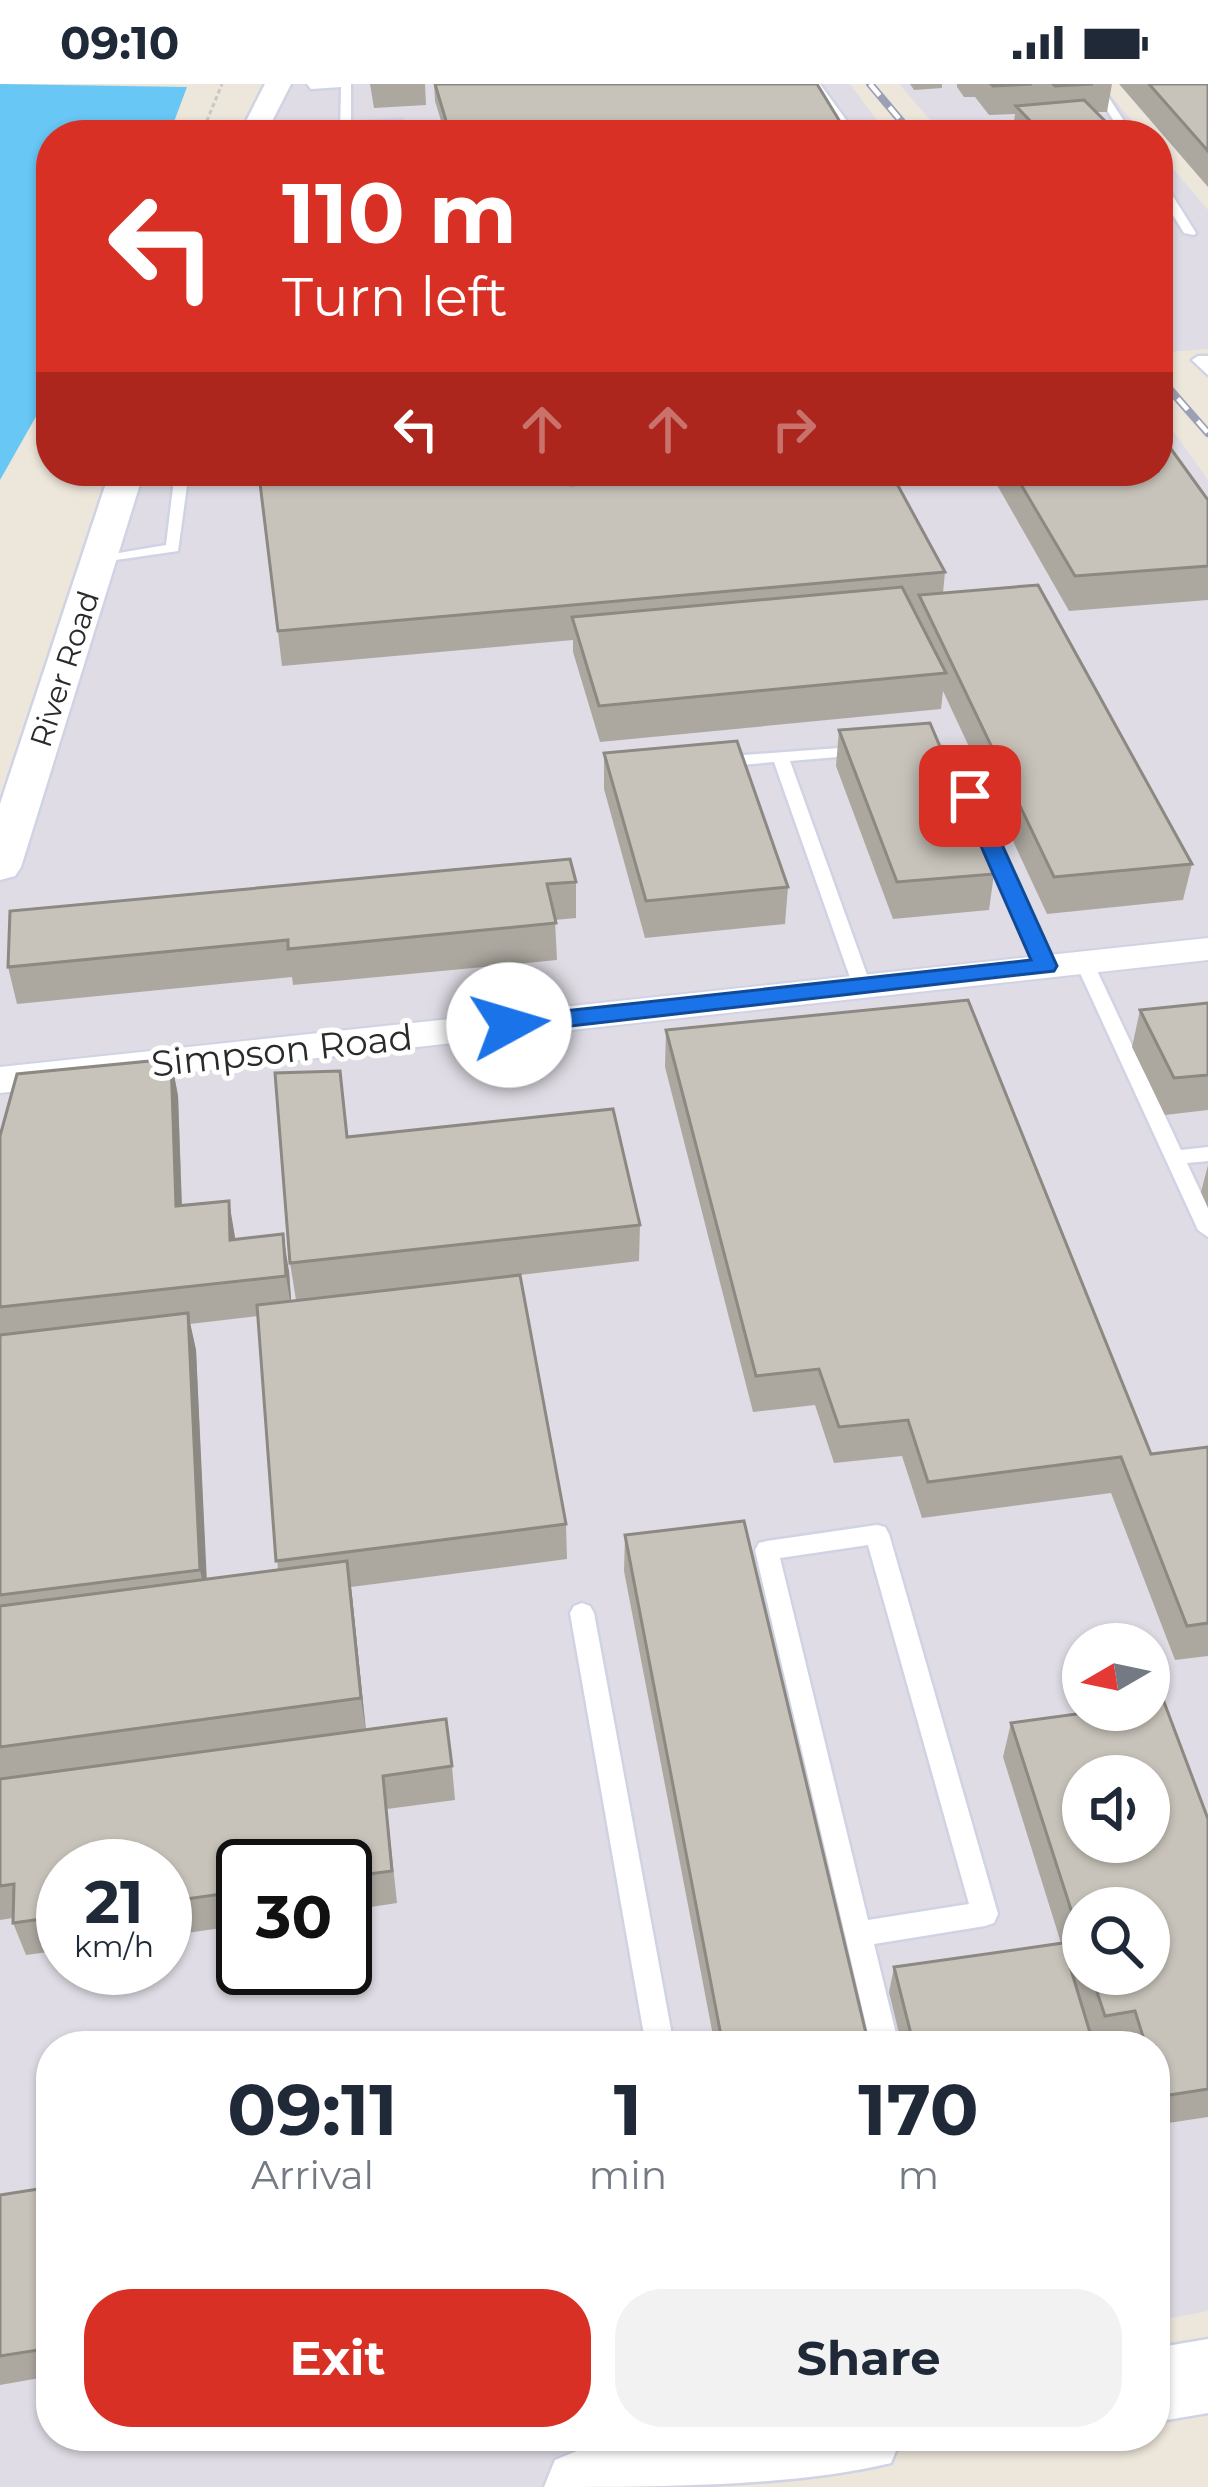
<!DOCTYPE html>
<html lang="en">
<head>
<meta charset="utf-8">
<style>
	:root { --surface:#fff; --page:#f2f2f3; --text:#1f2937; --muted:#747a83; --accent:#d93025 }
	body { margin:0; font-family:Montserrat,sans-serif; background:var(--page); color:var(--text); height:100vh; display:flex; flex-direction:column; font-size:45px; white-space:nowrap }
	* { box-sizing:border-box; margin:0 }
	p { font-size:39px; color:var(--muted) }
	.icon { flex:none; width:66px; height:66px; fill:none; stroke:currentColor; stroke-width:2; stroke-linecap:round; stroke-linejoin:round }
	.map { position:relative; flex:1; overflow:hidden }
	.side { position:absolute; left:36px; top:1947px; width:1134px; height:420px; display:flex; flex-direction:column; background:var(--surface); border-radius:48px; box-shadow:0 3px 9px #0004 }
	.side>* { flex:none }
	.banner { position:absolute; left:36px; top:36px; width:1137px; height:366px; border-radius:48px; box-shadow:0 3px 9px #0004; background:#d93025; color:#fff; overflow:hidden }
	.needle { width:78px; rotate:261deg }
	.fabs { position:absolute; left:1062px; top:1539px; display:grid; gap:24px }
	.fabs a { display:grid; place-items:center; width:108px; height:108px; border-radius:50%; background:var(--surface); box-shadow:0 3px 9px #0004; font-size:60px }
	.speed { position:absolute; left:36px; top:1755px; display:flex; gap:24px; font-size:60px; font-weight:700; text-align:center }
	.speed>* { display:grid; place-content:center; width:156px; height:156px; border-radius:50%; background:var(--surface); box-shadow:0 3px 9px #0004; line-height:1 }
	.speed small { font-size:30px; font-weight:400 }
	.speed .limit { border:6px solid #111; border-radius:18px; background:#fff; color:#111 }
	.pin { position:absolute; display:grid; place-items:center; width:102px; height:102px; color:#fff; margin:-51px; border-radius:24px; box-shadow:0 6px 18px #0006 }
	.me { position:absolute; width:132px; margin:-66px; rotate:84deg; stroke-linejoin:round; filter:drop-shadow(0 0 9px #0008) }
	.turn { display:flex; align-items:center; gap:42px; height:252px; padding:0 48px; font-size:54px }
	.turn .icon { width:156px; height:156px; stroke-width:2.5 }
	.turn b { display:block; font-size:84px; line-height:102px }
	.lanes { display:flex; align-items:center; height:114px; padding:0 48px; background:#0003; justify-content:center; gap:60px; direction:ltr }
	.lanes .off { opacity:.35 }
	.eta { display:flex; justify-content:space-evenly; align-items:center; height:204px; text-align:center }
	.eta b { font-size:72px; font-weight:700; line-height:84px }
	.cta { display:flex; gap:24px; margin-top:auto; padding:24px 48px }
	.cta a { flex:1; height:138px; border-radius:48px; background:var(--accent); color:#fff; font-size:48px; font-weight:700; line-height:138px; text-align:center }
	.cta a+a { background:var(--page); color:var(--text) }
	.status { display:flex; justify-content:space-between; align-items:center; height:84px; padding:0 60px; background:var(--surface); direction:ltr }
	.status svg { height:33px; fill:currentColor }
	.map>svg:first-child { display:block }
</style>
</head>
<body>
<div class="status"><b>09:10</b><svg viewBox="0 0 49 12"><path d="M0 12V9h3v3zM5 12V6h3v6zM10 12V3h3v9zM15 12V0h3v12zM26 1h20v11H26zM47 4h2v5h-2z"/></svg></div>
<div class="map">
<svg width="1208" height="2403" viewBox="0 0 1208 2403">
	<rect width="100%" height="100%" fill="#ede6db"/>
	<path fill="#dfdce5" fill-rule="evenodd" d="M 278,0 L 850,0 L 888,51 L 252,51 Z
		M 899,0 L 1101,0 L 1144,51 L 943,51 Z
		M 1158,67 L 1208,126 L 1208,265 L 1166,268 L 1158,260 Z
		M 1158,326 L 1208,396 L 1208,2227 L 1155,2237 L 1155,1962 L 51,1962 L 51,2352 L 626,2352 L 573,2403 L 0,2403 L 0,783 L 127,387 L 1158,387 ZM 1083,1560 L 1149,1560 L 1149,1626 L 1083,1626 ZM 1083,1692 L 1149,1692 L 1149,1758 L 1083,1758 ZM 63,1782 L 165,1782 L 165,1884 L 63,1884 ZM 243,1782 L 345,1782 L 345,1884 L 243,1884 ZM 1083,1824 L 1149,1824 L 1149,1890 L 1083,1890 Z"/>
	<path fill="#68c7f5" d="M 0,0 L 187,3 L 169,51 L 51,51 L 51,306 L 0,396 Z"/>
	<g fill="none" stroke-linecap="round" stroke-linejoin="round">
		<defs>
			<path id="service" d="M 307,0 L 351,0 L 351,39 L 401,36 L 406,39 L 351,46 L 350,51 L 340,51 L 341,3 L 311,5 Z
				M 810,0 L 820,0 L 857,51 L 846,51 Z
				M 1090,0 L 1100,0 L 1133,51 L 1123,51 Z
				M 1158,95 L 1164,98 L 1196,149 L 1194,151 L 1184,149 L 1158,107 Z
				M 1198,272 L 1208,272 L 1208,291 L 1192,276 Z
				M 175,387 L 189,387 L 178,467 L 95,479 L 95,473 L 166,461 Z
				M 931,657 L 959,670 L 1054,882 L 1051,886 L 1039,886 L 1036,882 L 944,673 L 929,667 L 909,666 L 907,663 L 915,658 Z
				M 866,662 L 874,667 L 872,670 L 790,677 L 871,902 L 862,908 L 853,902 L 774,678 L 717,683 L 709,678 L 717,673 Z
				M 1084,872 L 1093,878 L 1181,1066 L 1208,1063 L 1208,1077 L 1187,1079 L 1208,1124 L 1208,1153 L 1198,1146 L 1075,878 Z
				M 877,1441 L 885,1443 L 889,1450 L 998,1830 L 994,1839 L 985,1842 L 874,1860 L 899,1962 L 871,1962 L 755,1466 L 759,1459 L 767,1457 ZM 868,1461 L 969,1820 L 868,1836 L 780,1474 Z
				M 582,1519 L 590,1522 L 594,1529 L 674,1962 L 646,1962 L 570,1529 L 574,1522 Z"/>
			<path id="minor" d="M 1208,854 L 1208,876 L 0,1009 L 0,983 Z"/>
			<path id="tertiary" d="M 265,0 L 291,0 L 265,51 L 239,51 Z
				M 110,387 L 144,387 L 21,783 L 15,792 L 0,796 L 0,720 Z
				M 1208,2255 L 1208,2329 L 1155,2338 L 1155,2264 Z
				M 653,2352 L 902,2352 L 891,2379 C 793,2403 650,2403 544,2403 L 555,2376 L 582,2365 Z"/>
		</defs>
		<use href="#service" stroke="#d0d3e4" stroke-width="5"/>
		<use href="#minor" stroke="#d0d3e4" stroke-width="4"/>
		<use href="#tertiary" stroke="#d0d3e4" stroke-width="5"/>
		<path stroke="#c8c8c8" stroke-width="3" stroke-dasharray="4.5 3" stroke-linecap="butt" d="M 201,51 L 222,0"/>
		<use href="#service" fill="#fff" fill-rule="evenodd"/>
		<use href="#minor" fill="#fff" fill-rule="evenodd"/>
		<use href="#tertiary" fill="#fff" fill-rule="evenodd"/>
		<defs>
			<path id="rail" d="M 870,0 L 913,51
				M 1158,292 L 1208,349"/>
		</defs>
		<use href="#rail" stroke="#9d9fb5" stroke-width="8"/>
		<use href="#rail" stroke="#fff" stroke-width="4.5" stroke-dasharray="15" stroke-linecap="butt"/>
	</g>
	<path fill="#aca8a0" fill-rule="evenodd" d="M 370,0 L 425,0 L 426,21 L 374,24 Z
		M 434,0 L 817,0 L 845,46 L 845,51 L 428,51 L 445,50 L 435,17 Z
		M 910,0 L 942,0 L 942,4 L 914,6 Z
		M 957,0 L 1112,0 L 1107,28 L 1097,28 L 1119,51 L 1016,51 L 1016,48 L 1013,45 L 1015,30 L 989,31 L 975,13 L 964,13 L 957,3 Z
		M 1119,0 L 1208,0 L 1208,103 Z
		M 285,387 L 566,387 L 571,401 L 619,397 L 619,387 L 890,387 L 945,488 L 943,509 L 1192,780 L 1183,816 L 1047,830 L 943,607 L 941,625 L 600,658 L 573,568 L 573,556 L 282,582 L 259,391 L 285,389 Z
		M 989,387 L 1158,387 L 1208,416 L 1208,516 L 1069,527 Z
		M 839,646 L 994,790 L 989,826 L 893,835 L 836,682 Z
		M 604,669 L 788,803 L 785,840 L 645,854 L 604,705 Z
		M 576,798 L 576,834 L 555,836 L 557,876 L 293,901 L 292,893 L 17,920 L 8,883 L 10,827 Z
		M 1208,919 L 1208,1026 L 1165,1031 L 1132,963 L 1140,926 Z
		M 666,946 L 1151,1370 L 1208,1363 L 1208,1572 L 1175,1576 L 1111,1409 L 922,1434 L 902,1372 L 834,1379 L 815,1321 L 753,1328 L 665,983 Z
		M 171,975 L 178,1012 L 182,1121 L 289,1187 L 291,1217 L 296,1216 L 290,1179 L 347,1053 L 640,1141 L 639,1177 L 520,1191 L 566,1440 L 567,1475 L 351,1503 L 366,1646 L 452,1682 L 455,1716 L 387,1725 L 397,1819 L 345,1827 L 345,1782 L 243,1782 L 243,1841 L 165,1852 L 165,1782 L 63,1782 L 63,1866 L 26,1871 L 13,1839 L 13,1834 L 0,1836 L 0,1052 ZM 258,1232 L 278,1486 L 206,1495 L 196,1266 L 190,1240 Z
		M 1208,1081 L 1208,1124 L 1201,1108 Z
		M 625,1451 L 869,1962 L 715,1962 L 624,1487 Z
		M 1011,1639 L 1208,1735 L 1208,2033 L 1155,2041 L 1155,1962 L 1124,1962 L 1122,1958 L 1099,1962 L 902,1962 L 889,1908 L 894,1883 L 1061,1859 L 1003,1673 ZM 1083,1824 L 1149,1890 L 1083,1890 Z
		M 51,2103 L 51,2292 L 0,2301 L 0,2111 Z"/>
	<path fill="#8c8882" d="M 171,975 L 178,1012 L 183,1159 L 176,1122 Z
		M 229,1117 L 235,1153 L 236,1192 L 230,1156 Z
		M 283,1150 L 289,1187 L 292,1228 L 286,1192 Z
		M 188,1229 L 196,1266 L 208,1521 L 200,1486 Z
		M 347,1477 L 352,1512 L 366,1648 L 361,1614 Z"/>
	<path fill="#c8c3ba" stroke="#8c8882" stroke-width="3" fill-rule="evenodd" d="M 435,0 L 817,0 L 845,46 L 761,51 L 428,51 L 450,50 Z
		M 991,0 L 1032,0 L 993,2 Z
		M 1053,0 L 1093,0 L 1055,2 Z
		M 1149,0 L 1208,0 L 1208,67 Z
		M 1084,16 L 1119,51 L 1022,51 L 1016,45 L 1036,43 L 1016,22 Z
		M 1158,347 L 1208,416 L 1208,482 L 1075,492 L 1013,387 L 1158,387 Z
		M 286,387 L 566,387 L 571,401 L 631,396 L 628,387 L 890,387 L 945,488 L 278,547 L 259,391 L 286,389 Z
		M 1038,501 L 1192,780 L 1054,793 L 919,511 Z
		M 902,503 L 946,589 L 599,622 L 572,533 Z
		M 930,639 L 994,790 L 897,798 L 839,646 Z
		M 737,657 L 788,803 L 646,817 L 604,669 Z
		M 570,775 L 576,798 L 547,800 L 556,839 L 288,865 L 288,856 L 8,883 L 10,827 Z
		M 968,916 L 1151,1370 L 1208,1363 L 1208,1539 L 1187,1542 L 1121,1373 L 928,1398 L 908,1336 L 839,1343 L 819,1285 L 756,1292 L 666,946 Z
		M 1208,919 L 1208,991 L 1174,994 L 1140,926 Z
		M 171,975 L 176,1122 L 229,1117 L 230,1156 L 283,1150 L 286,1192 L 0,1223 L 0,1052 L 17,990 Z
		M 340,987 L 347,1053 L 613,1025 L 640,1141 L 290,1179 L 275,989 Z
		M 520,1191 L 566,1440 L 276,1477 L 257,1221 Z
		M 188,1229 L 200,1486 L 0,1511 L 0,1251 Z
		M 744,1437 L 869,1962 L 723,1962 L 625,1451 Z
		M 347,1477 L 361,1614 L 0,1663 L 0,1522 Z
		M 1164,1618 L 1208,1735 L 1208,2005 L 1163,2012 L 1155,1988 L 1155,1962 L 1146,1962 L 1135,1927 L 1105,1932 L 1091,1890 L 1149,1890 L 1149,1824 L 1083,1824 L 1083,1863 L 1011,1639 L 1106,1626 L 1149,1626 L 1149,1620 ZM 1083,1692 L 1149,1692 L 1149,1758 L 1083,1758 Z
		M 446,1635 L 452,1682 L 383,1692 L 392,1787 L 345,1793 L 345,1782 L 243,1782 L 243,1807 L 165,1818 L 165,1782 L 63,1782 L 63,1832 L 13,1839 L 14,1800 L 0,1802 L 0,1695 Z
		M 1063,1859 L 1094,1962 L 914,1962 L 894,1883 Z
		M 51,2103 L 51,2264 L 0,2272 L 0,2111 Z"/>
	<path fill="#1a73e8" stroke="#114b97" stroke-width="3" d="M 970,706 L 980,712 L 1057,882 L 1054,887 L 509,949 L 497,941 L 509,933 L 1031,876 L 959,712 Z"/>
	<g text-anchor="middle" stroke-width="10" stroke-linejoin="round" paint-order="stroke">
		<g font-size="30" fill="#2a2a2a" stroke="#fff">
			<text transform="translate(65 585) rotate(-72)" y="10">River Road</text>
		</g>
		<g font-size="36" fill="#2a2a2a" stroke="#fff">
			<text transform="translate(282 966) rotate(-6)" y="13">Simpson Road</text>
		</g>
	</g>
</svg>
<div class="fabs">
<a><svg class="needle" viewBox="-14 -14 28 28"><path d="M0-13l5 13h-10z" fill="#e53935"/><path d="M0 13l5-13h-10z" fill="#747a83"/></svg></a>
<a><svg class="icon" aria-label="sound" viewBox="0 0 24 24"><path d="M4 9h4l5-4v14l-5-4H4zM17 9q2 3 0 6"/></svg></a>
<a><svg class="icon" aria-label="search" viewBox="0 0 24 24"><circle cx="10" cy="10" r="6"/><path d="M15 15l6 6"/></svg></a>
</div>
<div class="speed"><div>21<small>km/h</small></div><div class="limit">30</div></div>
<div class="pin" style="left:970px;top:712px;background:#d93025"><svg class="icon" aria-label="arrive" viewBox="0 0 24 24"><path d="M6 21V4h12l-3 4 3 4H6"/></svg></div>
<svg class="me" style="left:509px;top:941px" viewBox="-20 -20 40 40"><circle r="19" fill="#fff"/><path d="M0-13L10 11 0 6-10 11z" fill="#1a73e8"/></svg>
<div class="banner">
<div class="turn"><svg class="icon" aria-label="left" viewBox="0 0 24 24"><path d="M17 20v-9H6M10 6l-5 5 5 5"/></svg><div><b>110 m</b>Turn left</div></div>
<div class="lanes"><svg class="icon" aria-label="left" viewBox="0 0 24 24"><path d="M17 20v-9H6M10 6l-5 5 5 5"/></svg><svg class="icon off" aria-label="ahead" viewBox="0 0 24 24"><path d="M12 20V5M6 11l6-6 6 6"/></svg><svg class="icon off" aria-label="ahead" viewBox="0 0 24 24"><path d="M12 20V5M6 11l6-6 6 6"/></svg><svg class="icon off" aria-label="right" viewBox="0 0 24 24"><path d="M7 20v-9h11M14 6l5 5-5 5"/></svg></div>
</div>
<section class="side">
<div class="eta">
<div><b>09:11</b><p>Arrival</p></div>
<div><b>1</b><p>min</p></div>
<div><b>170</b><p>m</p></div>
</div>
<div class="cta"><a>Exit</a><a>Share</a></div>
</section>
</div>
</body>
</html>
